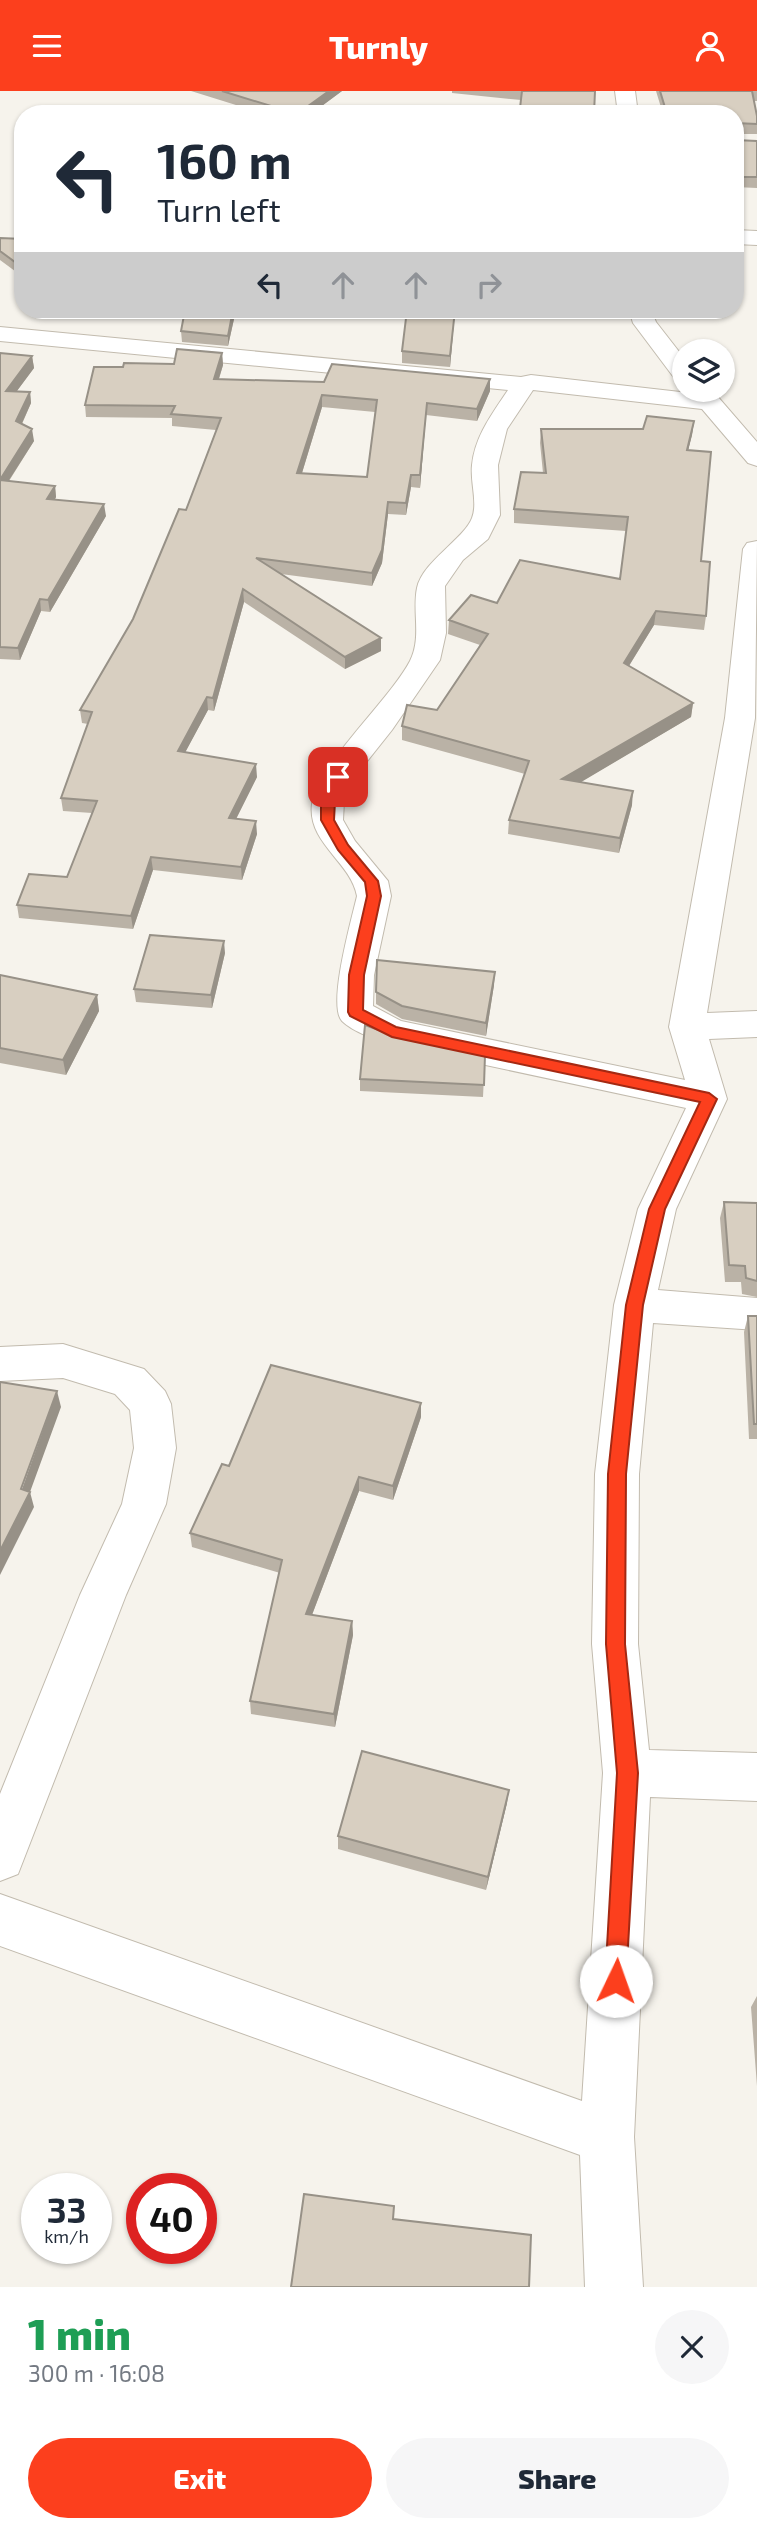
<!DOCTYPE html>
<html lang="en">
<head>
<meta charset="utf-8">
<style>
	:root { --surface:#fff; --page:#f6f6f7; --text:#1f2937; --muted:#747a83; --accent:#fc3f1d }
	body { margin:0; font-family:"Exo 2",sans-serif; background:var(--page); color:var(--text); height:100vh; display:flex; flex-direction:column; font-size:26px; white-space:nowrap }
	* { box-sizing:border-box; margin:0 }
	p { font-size:23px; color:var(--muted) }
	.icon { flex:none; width:38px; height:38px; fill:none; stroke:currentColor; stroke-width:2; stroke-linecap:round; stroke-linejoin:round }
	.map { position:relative; height:2196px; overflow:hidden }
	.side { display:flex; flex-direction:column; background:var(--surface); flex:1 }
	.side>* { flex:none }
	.top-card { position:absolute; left:14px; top:14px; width:730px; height:214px; border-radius:28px; box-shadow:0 2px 5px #0004; background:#fff; color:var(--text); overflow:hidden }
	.controls { position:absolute; left:672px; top:248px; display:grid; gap:14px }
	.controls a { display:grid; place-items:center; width:63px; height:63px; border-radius:50%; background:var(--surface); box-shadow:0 2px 5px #0004; font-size:35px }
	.speed { position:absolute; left:21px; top:2082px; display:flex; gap:14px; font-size:35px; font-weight:700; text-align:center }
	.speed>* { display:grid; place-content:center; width:91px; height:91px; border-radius:50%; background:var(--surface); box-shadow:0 2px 5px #0004; line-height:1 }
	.speed small { font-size:18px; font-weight:400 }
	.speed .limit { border:10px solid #d22; background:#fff; color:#111 }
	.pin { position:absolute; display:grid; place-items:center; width:60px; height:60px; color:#fff; margin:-30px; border-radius:14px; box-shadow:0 4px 10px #0006 }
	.me { position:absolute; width:77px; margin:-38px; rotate:3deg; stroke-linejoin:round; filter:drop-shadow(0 0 5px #0008) }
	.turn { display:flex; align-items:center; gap:24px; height:147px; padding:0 28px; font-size:32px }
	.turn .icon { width:91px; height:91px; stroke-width:2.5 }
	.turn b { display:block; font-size:49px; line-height:60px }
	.lanes { display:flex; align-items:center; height:66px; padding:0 28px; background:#0003; justify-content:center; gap:35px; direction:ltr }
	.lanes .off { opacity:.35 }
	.round { display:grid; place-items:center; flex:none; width:74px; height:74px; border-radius:37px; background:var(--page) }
	.head { display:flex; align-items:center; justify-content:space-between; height:119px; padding:0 28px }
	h1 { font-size:42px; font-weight:800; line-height:52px; color:#1e9e55 }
	.cta { display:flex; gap:14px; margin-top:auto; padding:14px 28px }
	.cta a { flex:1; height:80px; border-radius:42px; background:var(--accent); color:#fff; font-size:28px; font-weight:800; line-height:80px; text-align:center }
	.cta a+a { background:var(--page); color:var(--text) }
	header { display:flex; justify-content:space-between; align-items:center; height:91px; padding:0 28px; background:var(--accent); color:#fff; font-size:32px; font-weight:800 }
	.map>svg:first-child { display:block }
</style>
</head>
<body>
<header><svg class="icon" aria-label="menu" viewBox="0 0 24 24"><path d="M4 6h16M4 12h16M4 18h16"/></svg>Turnly<svg class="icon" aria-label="person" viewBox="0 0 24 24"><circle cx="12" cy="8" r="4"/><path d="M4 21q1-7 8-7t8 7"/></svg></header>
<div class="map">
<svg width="757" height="2196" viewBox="0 0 757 2196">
	<rect width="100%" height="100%" fill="#f6f3ec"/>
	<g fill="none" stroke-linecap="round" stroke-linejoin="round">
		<defs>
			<path id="minor" d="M 615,0 L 635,0 L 638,23 L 618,23 Z
				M 735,139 L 757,140 L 757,154 L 735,153 Z
				M 629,219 L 651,219 L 656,231 L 684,267 L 684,290 L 675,288 L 633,232 Z
				M 0,236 L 521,286 L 531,284 L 689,302 L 687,299 L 712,299 L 757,351 L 757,375 L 748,372 L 702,318 L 533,299 L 507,338 L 498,374 L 500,424 L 488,448 L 463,469 L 445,495 L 446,542 L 440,569 L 392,639 L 353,688 L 344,710 L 343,729 L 355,750 L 388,790 L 391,805 L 374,884 L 373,915 L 401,930 L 685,989 L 669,936 L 725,627 L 743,458 L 747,452 L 757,450 L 755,627 L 707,922 L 757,920 L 757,946 L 709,948 L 727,1008 L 676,1118 L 658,1199 L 757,1207 L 757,1239 L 653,1232 L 639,1383 L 638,1553 L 649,1659 L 757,1662 L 757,1710 L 650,1706 L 634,2046 L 643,2196 L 585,2196 L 580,2064 L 0,1855 L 0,1803 L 582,2010 L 603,1682 L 592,1553 L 595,1383 L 614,1214 L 638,1118 L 686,1017 L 392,954 C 377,949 353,941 342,930 C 327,914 352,827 357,805 C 351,771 307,752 312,713 C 317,674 389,610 410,570 C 422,546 412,521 417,497 C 422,471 464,448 472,427 C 478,412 470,391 472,374 C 475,345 492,323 508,299 L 0,250 Z
				M 63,1253 L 144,1278 L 165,1300 L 171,1313 L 176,1357 L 166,1413 L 126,1504 L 25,1765 L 18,1783 L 0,1790 L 0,1703 L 80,1504 L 122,1413 L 134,1357 L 130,1319 L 115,1303 L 63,1287 L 0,1290 L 0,1256 Z"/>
		</defs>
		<use href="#minor" stroke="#c2bbae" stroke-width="2"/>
		<use href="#minor" fill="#fff" fill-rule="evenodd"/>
	</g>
	<path fill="#bab2a6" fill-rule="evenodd" d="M 191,0 L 342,0 L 311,23 L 265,23 Z
		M 452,0 L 595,0 L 594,23 L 520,23 L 521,9 L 452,2 Z
		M 656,0 L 757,0 L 757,10 L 754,10 L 757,25 L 757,43 L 735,43 L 735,23 L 663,23 Z
		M 735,47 L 736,49 L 757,50 L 757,97 L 735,96 L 740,123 L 738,135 L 735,134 Z
		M 0,147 L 23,148 L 23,186 L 0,169 Z
		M 236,219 L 228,255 L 182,251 L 181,240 Z
		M 455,219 L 450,276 L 402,272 L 402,260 Z
		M 0,262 L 32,265 L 34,277 L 16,301 L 30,301 L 31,312 L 22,333 L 34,350 L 9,390 L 55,395 L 56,406 L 55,409 L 106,425 L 50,521 L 41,520 L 20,569 L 0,568 Z
		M 222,262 L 223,274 L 219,288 L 324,291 L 490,288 L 490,300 L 477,330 L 426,324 L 420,397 L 411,396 L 406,424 L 388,423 L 382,472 L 372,495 L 281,483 L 381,560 L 345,578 L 244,511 L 214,620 L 208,619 L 185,661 L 257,686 L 236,728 L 257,743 L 242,789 L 153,779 L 133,838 L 19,827 L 17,814 L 67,786 L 92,722 L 63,720 L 61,707 L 88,633 L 82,632 L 80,619 L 133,528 L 186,419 L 216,339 L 172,335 L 172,327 L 86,326 L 85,314 L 123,276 L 174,273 ZM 322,316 L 375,321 L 367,386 L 302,382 Z
		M 694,330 L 692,344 L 688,359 L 701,470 L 706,525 L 704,539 L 654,534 L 629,575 L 693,612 L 691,626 L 580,691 L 632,714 L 619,762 L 508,743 L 509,729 L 525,683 L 402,649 L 402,635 L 437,619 L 480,554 L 448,543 L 449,529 L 497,512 L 620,488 L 626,440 L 514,432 L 514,418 L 543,382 L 540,352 L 541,338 L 643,338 Z
		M 225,862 L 212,917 L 136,911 L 134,898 Z
		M 0,884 L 97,904 L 99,920 L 66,984 L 0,972 Z
		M 494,894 L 486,945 L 402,928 L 376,913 L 376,901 Z
		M 392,944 L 485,964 L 483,1006 L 360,1000 L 360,988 Z
		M 724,1111 L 757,1112 L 757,1206 L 742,1203 L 741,1191 L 725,1191 L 720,1127 Z
		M 748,1225 L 757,1225 L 757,1348 L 749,1348 L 744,1241 Z
		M 421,1326 L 393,1409 L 359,1400 L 312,1524 L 352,1530 L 353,1544 L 335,1636 L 251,1623 L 250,1610 L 280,1482 L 192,1456 L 190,1442 L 229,1375 Z
		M 507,1712 L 486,1799 L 338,1758 L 338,1745 Z
		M 757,1905 L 757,1995 L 751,1916 Z"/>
	<path fill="#979187" d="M 329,0 L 342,0 L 311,23 L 297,23 Z
		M 233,219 L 236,219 L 228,255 L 228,245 Z
		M 455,219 L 450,276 L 450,265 Z
		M 222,262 L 223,274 L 215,300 L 214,288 Z
		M 32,265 L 34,277 L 8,312 L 6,300 Z
		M 490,288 L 490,300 L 477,330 L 477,318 Z
		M 30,301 L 31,312 L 18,341 L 16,330 Z
		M 322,304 L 322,316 L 298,395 L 297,382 Z
		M 427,312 L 426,324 L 420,397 L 420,384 Z
		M 694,330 L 692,344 L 685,372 L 687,359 Z
		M 32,338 L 34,350 L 2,400 L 0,389 Z
		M 411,384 L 411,396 L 406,424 L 406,412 Z
		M 55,395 L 56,406 L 48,420 L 47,408 Z
		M 388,411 L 388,423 L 382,472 L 372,495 L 372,482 Z
		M 104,413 L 106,425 L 50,521 L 48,509 Z
		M 243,498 L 244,511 L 214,620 L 213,607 Z
		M 40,508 L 41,520 L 20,569 L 18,557 Z
		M 656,520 L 654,534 L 622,586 L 624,572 Z
		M 381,547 L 381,560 L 345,578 L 345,566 Z
		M 207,606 L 208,619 L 179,673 L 178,660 Z
		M 693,612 L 691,626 L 561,703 L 562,688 Z
		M 256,673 L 257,686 L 230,740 L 229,727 Z
		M 633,700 L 632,714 L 619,762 L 620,747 Z
		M 256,730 L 257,743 L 242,789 L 241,776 Z
		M 151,766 L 153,779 L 133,838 L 131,825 Z
		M 224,850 L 225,862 L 212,917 L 211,904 Z
		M 495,881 L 494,894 L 486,945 L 486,932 Z
		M 97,904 L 99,920 L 66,984 L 63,969 Z
		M 57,1300 L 61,1316 L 30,1401 L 34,1416 L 0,1484 L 0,1460 Z
		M 421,1312 L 421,1326 L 393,1409 L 393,1395 Z
		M 359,1386 L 359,1400 L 307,1537 L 306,1523 Z
		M 352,1530 L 353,1544 L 335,1636 L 334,1623 Z
		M 509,1699 L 507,1712 L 486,1799 L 488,1786 Z"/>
	<path fill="#d8cfc1" stroke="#979187" stroke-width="2" fill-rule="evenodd" d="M 222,0 L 329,0 L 297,23 Z
		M 522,0 L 595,0 L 594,23 L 523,23 L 524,17 L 520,17 Z
		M 660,0 L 752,0 L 757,25 L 757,33 L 735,32 L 735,23 L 667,23 Z
		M 735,47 L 736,49 L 757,50 L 757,86 L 735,86 Z
		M 735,95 L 740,123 L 735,123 Z
		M 0,147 L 23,148 L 23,177 L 0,160 Z
		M 185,219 L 233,219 L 228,245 L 181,240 Z
		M 407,219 L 455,219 L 450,265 L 402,260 Z
		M 177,258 L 222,262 L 214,288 L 324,291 L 332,273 L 490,288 L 477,318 L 427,312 L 420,384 L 411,384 L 406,412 L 388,411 L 382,459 L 372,482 L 256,467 L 381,547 L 345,566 L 243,498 L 213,607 L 207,606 L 178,660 L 256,673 L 229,727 L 256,730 L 241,776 L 151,766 L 131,825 L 17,814 L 29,783 L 67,786 L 97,710 L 61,707 L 92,621 L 80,619 L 133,528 L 179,418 L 186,419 L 221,327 L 171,323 L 175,315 L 85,314 L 94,276 L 123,276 L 124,272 L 174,273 ZM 322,304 L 377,309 L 367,386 L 297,382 Z
		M 0,262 L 32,265 L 6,300 L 30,301 L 16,330 L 32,338 L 0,389 L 55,395 L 47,408 L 104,413 L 48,509 L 40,508 L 18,557 L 0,556 Z
		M 647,325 L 694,330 L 687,359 L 711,361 L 701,470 L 710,471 L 706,525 L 656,520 L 624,572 L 693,612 L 562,688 L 633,700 L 620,747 L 509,729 L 529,670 L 402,635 L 407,614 L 437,619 L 488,543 L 449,529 L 471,504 L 497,512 L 520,469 L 620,488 L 628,426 L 514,418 L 521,381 L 546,382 L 541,338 L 643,338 Z
		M 150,844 L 224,850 L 211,904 L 134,898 Z
		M 377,869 L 495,881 L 486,932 L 402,915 L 376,901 Z
		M 0,884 L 97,904 L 63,969 L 0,957 Z
		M 365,934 L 392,944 L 485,964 L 484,994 L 360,988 Z
		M 724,1111 L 757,1112 L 757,1190 L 746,1187 L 745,1175 L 729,1174 Z
		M 748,1225 L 757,1225 L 757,1333 L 754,1333 Z
		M 271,1274 L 421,1312 L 393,1395 L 359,1386 L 306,1523 L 352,1530 L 334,1623 L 250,1610 L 282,1469 L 190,1442 L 222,1373 L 229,1375 Z
		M 0,1291 L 57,1300 L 21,1398 L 30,1401 L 0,1460 Z
		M 362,1660 L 509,1699 L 488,1786 L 338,1745 Z
		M 304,2103 L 394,2115 L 393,2128 L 531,2144 L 529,2196 L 291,2196 Z"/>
	<path fill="#fc3f1d" stroke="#a42913" stroke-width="2" d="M 338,682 L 344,686 L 335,710 L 334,729 L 348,754 L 378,790 L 381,805 L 364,884 L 363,919 L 396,936 L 709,1002 L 717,1008 L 665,1118 L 643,1214 L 626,1383 L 625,1553 L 638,1682 L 626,1890 L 623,1898 L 616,1901 L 608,1898 L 605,1890 L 617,1682 L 606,1553 L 608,1383 L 626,1214 L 649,1118 L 700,1011 L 392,946 L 350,925 L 348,921 L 349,884 L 367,805 L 365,791 L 338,759 L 321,729 L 321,710 L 331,686 Z"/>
</svg>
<div class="controls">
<a><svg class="icon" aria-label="layers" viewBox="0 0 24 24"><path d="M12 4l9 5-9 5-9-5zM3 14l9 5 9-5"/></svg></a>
</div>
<div class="speed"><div>33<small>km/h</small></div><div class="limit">40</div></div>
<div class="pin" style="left:338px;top:686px;background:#d93025"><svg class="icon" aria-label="arrive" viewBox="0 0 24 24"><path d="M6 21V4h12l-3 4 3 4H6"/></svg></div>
<svg class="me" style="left:616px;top:1890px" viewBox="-20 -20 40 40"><circle r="19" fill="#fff"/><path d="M0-13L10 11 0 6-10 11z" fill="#fc3f1d"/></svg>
<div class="top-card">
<div class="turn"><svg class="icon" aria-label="left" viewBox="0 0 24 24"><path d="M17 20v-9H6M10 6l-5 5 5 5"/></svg><div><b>160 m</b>Turn left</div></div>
<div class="lanes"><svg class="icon" aria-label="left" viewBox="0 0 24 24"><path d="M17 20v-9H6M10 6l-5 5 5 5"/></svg><svg class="icon off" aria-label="ahead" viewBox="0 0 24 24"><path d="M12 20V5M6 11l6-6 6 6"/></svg><svg class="icon off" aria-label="ahead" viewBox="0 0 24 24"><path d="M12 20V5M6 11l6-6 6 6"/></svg><svg class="icon off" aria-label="right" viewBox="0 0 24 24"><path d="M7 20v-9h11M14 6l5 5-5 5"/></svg></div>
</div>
</div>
<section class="side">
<div class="head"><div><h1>1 min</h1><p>300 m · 16:08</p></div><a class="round"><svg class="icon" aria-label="close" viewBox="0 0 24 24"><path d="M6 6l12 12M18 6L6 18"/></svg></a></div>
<div class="cta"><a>Exit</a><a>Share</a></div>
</section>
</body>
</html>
